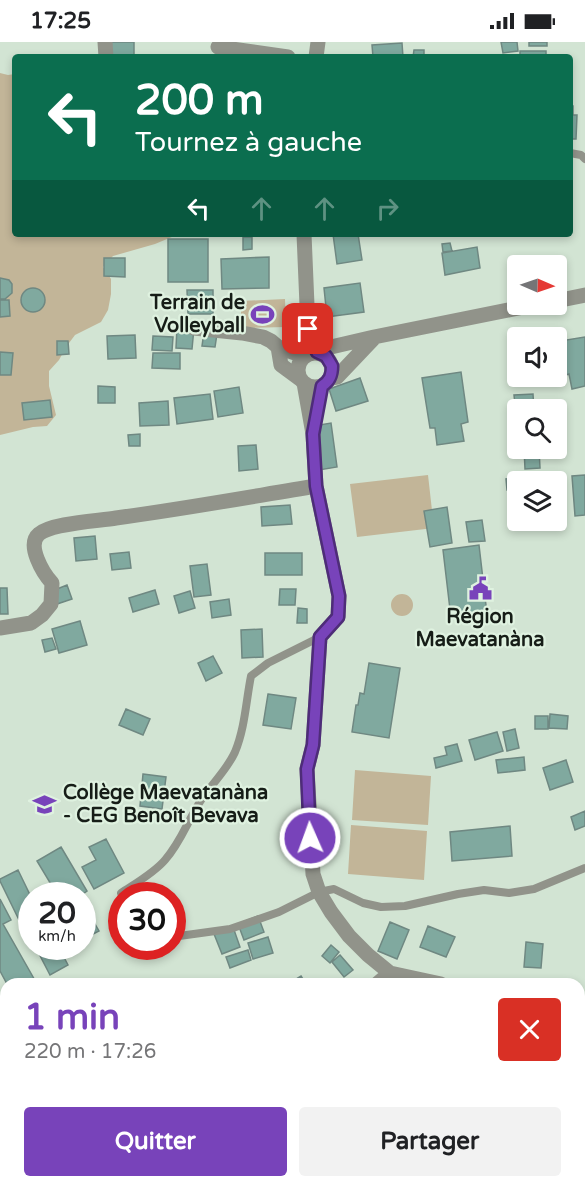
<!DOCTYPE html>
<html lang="fr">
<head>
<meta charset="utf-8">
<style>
	:root { --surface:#fff; --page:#f2f2f2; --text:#202124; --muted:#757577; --accent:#7843ba }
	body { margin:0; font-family:"Varela Round",sans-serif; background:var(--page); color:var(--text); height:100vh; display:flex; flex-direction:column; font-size:22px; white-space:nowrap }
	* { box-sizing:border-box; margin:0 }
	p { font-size:20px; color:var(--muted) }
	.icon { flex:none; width:33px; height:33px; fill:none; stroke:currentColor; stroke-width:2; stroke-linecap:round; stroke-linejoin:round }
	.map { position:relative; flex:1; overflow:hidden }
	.sheet { position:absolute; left:0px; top:936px; width:585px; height:210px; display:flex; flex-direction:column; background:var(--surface); border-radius:18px 18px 0 0; box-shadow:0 3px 9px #0003 }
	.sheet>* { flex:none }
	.top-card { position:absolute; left:12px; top:12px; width:561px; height:183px; border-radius:6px; box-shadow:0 3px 9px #0003; background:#0b6e4f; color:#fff; overflow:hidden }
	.needle { width:39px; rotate:92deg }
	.tools { position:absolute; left:507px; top:213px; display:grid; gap:12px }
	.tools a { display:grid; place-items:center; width:60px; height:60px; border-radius:6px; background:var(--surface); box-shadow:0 3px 9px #0003; font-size:30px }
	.speed { position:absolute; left:18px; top:840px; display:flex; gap:12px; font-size:30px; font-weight:700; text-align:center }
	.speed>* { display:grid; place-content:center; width:78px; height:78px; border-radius:50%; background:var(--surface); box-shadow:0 3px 9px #0003; line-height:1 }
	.speed small { font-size:15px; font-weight:400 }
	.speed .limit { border:9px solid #d22; background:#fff; color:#111 }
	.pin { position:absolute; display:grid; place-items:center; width:51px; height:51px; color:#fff; margin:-26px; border-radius:12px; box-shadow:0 3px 9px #0006 }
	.me { position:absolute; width:66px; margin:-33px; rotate:358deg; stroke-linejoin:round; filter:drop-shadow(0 0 4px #0008) }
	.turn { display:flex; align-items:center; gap:21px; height:126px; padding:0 24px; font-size:27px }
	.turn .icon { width:78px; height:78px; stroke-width:2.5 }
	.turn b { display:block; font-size:42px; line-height:51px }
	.lanes { display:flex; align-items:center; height:57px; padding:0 24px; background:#0003; justify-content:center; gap:30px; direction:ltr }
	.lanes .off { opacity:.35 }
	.round { display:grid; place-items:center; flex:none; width:63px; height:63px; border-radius:6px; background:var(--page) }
	.head { display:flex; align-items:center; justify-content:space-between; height:102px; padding:0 24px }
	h1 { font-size:36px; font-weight:700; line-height:45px; color:var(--accent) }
	.action { display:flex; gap:12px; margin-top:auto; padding:12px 24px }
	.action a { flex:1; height:69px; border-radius:6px; background:var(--accent); color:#fff; font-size:24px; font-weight:700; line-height:69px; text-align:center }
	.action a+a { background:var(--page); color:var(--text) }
	.status { display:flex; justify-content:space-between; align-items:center; height:42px; padding:0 30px; background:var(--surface); direction:ltr }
	.status svg { height:16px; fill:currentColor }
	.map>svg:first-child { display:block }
</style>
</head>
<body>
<div class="status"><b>17:25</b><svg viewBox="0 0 49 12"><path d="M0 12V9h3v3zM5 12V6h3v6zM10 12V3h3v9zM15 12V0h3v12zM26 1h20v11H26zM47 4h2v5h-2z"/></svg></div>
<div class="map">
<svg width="585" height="1146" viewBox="0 0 585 1146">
	<rect width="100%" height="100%" fill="#d2e4d3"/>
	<path fill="#c2b598" d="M 0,31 L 8,33 L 15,32 L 15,192 L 179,192 L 155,202 L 113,214 L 103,225 L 111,237 L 111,252 L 108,268 L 101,280 L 75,293 L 66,305 L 59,318 L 49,329 L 49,344 L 56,373 L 47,384 L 33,385 L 0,393 Z
		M 285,257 L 286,285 L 241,286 L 241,259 Z
		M 428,433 L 434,486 L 357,495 L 350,442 Z
		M391 563a11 11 0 1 1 22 0a11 11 0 1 1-22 0Z
		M 355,728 L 431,734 L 428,783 L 352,778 Z
		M 351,783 L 427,789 L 424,838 L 348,832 Z"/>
	<path fill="#80a99f" stroke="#6f8882" stroke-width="1.5" d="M 111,0 L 134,0 L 134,15 L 111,15 Z
		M 501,0 L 517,0 L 518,9 L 503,11 Z
		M 529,0 L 547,0 L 547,4 L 529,4 Z
		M 402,1 L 403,15 L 373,15 L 372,3 Z
		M 414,8 L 424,8 L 424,15 L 413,15 Z
		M 520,9 L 546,9 L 546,15 L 520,15 Z
		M 570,64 L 573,64 L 573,73 L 577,73 L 576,97 L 570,97 Z
		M 333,192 L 358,192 L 362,218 L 337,222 Z
		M 243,195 L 252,195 L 252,207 L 243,208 Z
		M 168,197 L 208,197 L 208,240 L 168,240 Z
		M 450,201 L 452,209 L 443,210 L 442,202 Z
		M 477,205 L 480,226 L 445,233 L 442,211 Z
		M 269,215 L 269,246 L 222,247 L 221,217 Z
		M 104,216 L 125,216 L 125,235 L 104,234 Z
		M 0,236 L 9,238 L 12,242 L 12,251 L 5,257 L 0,257 Z
		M 360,241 L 364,270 L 327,275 L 324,246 Z
		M21 258a12 12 0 1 1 24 0a12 12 0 1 1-24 0Z
		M 187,248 L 213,248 L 213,272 L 188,272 Z
		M 0,258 L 9,258 L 10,274 L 0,275 Z
		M 177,285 L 194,286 L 192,307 L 176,306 Z
		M 204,290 L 217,292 L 215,305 L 202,304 Z
		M 135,293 L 136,316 L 108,317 L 107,294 Z
		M 153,294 L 173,295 L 172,309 L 152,308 Z
		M 585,295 L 585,344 L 572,347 L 569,332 L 566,333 L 560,299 Z
		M 57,299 L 68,299 L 69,312 L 57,313 Z
		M 0,310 L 13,311 L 11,333 L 0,333 Z
		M 153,311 L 180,311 L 180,327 L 152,326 Z
		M 518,316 L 518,334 L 536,334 L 535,339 L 514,334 Z
		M 461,330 L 468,380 L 461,382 L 464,399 L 437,403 L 435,386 L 430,386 L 422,336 Z
		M 360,336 L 368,359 L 336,369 L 329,347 Z
		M 98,344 L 115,345 L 115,361 L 98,361 Z
		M 239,345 L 243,371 L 218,375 L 214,349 Z
		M 210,352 L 213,377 L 177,382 L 174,356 Z
		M 533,352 L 534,368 L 518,368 L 518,372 L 516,372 L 514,353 Z
		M 50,358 L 52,375 L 24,378 L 22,361 Z
		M 168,359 L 169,383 L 140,384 L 139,361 Z
		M 331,381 L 337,425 L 319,428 L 313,384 Z
		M 140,392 L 140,404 L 129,404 L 128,393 Z
		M 256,403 L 258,427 L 239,429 L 238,404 Z
		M 524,406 L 539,406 L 540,426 L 525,427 Z
		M 585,433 L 585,473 L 575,474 L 572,434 Z
		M 515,436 L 516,448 L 507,448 L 506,437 Z
		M 290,463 L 292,482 L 262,484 L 261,465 Z
		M 447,465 L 452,501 L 430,505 L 424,469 Z
		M 482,478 L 485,499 L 469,500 L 466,480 Z
		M 95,494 L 97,517 L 76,519 L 74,496 Z
		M 479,503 L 487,572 L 451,576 L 443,508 Z
		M 129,510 L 131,526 L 112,528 L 110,512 Z
		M 265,511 L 302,511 L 302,533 L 265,533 Z
		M 207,522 L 211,553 L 194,555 L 190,524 Z
		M 67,543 L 72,557 L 57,562 L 52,549 Z
		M 0,546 L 7,546 L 8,572 L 0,572 Z
		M 280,547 L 296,547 L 295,563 L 279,563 Z
		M 155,548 L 159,562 L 133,570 L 129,556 Z
		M 190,549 L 195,566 L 179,571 L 174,554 Z
		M 229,557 L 231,573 L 212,576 L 210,560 Z
		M 298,566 L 307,567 L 307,581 L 297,581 Z
		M 80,579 L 87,603 L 59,611 L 52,587 Z
		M 262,587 L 263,615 L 242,616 L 241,588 Z
		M 52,596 L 56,607 L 45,610 L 42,598 Z
		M 213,614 L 222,631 L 206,639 L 198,621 Z
		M 369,621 L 400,626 L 389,696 L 352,690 L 356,663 L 358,663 L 360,651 L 364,652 Z
		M 268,652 L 296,656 L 291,687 L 263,683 Z
		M 126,667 L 150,677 L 143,693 L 119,683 Z
		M 550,672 L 568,674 L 567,687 L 549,686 Z
		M 535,674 L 548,674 L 548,687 L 535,687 Z
		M 515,687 L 519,706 L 507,709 L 503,690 Z
		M 497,690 L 503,709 L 475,718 L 469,698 Z
		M 457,702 L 462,719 L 436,726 L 434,716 L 447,713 L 445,705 Z
		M 524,715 L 525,728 L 498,731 L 496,718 Z
		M 566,718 L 573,740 L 550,748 L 543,726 Z
		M 143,732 L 166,735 L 162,767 L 140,764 Z
		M 585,769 L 585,784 L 575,788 L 571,775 Z
		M 510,784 L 512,814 L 452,819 L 450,790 Z
		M 106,797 L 124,831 L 94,847 L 82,825 L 96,818 L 89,805 Z
		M 61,805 L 87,849 L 80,854 L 58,854 L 37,819 Z
		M 18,828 L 32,857 L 32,879 L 22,884 L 0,839 L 0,837 Z
		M 0,857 L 11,878 L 3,882 L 37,942 L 7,942 L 0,929 Z
		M 84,863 L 99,889 L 82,898 L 82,864 Z
		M 258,874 L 264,890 L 244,898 L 238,882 Z
		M 390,880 L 409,888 L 397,917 L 378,909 Z
		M 428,884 L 455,895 L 446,915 L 420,905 Z
		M 233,885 L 240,905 L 222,912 L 214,892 Z
		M 268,895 L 273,911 L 253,917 L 248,901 Z
		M 526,900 L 543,902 L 541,926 L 524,925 Z
		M 331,903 L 339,910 L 330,921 L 322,914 Z
		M 35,904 L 58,904 L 68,923 L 50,933 Z
		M 248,908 L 251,918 L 230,926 L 226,915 Z
		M 340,913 L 353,928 L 344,935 L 332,920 Z
		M 301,934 L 306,942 L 288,942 Z
		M 585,964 L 585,995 L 579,994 Z
		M 579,1012 L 585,1012 L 585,1039 L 579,1038 Z
		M 30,1140 L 48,1140 L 50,1145 L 32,1146 Z
		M 61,1140 L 73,1140 L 75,1146 L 63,1146 Z
		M 233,1140 L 264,1140 L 265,1146 L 234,1146 Z
		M 359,1140 L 382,1140 L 388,1145 L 387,1146 L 362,1146 L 357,1142 Z
		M 465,1140 L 489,1140 L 480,1146 L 470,1146 Z
		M 504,1140 L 528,1140 L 531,1146 L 508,1146 Z"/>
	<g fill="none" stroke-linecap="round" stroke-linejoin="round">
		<path stroke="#91938a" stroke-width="8" d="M 570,111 L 581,113 L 585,117
			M 122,854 L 121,851 C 136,841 154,831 165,818 C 180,801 187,781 198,763 C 209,744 226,730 235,710 C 245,686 246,659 251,634 L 268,621 L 320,595
			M 172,895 L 230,887 L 279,870 L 319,850 L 334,847 L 363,861 L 381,865 L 405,864 L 458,852 L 484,848 L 509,851 L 534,847 L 585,826"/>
		<path stroke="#91938a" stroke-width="15" d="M 105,0 L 106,15
			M 218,5 L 288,15
			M 316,15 L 318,0
			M 304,192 L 308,287 L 317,310
			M 556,259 L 585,253
			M 194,286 L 242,291 L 263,295 L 271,299 L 278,305 L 303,314
			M 278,305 L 281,323 L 300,337
			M 320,310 L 331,305 L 374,295 L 538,262
			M298 328a17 17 0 1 1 34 0a17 17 0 1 1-34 0Z
			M 331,336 L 337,335 L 374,296
			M 304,341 L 313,392 L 316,444 L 339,554 L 338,575 L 320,595 L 313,703 L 307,727 L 313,832 L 319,850 L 331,870 L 349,894 L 368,913 L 390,931 L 441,942
			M 0,586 L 31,581 L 42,573 L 51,562 L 52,541 C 43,531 26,503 39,492 C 51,481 98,479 116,476 C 183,467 249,455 316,444
			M 377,942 L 390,931
			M 579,962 L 585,963
			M 108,1146 L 108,1140"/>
	</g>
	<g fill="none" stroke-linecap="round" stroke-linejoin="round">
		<defs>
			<path id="route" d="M 308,287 L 317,310 L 326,314 L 332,324 C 332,333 330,339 322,344 L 313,392 L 316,444 L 339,554 L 338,575 L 320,595 L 313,703 L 307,727 L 310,796"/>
		</defs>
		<use href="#route" stroke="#4e2c79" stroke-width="15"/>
		<use href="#route" stroke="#7843ba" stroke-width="10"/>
	</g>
	<defs>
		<symbol id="stadium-bare" viewBox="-9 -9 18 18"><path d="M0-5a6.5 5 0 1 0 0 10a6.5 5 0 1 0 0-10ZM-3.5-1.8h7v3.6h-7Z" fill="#7843ba" stroke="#dff2e0" stroke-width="2.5" paint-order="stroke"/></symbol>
		<symbol id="civic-bare" viewBox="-9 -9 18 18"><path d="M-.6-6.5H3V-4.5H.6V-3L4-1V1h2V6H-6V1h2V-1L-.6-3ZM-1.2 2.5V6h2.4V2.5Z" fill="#7843ba" stroke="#dff2e0" stroke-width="2.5" paint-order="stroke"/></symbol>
		<symbol id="school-bare" viewBox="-9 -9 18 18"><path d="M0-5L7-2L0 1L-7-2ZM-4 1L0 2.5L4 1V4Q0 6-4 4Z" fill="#7843ba" stroke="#dff2e0" stroke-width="2.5" paint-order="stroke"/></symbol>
	</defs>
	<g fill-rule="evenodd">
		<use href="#stadium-bare" x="246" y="256" width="33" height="33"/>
		<use href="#civic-bare" x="464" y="530" width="33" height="33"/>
		<use href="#school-bare" x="28" y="746" width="33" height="33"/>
	</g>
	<g text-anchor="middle" stroke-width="4.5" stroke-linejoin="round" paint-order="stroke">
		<g font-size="20" font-weight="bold" fill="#161d17" stroke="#dff2e0" text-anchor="end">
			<text x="245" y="267">Terrain de<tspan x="245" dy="23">Volleyball</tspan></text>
			<text x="480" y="581" text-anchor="middle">Région<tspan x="480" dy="23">Maevatanàna</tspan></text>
			<text x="63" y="757" text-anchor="start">Collège Maevatanàna<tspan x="63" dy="23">- CEG Benoît Bevava</tspan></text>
		</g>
	</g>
</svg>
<div class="tools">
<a><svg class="needle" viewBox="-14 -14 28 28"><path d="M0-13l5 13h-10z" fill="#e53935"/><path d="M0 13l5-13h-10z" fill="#757577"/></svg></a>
<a><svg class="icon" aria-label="sound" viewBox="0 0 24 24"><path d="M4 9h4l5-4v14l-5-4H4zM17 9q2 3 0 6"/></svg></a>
<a><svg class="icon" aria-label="search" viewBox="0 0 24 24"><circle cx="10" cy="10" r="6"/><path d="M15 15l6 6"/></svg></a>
<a><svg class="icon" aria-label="layers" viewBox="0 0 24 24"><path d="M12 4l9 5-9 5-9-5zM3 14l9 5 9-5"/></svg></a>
</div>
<div class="speed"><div>20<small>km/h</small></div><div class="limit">30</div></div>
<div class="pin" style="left:308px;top:287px;background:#d93025"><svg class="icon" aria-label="arrive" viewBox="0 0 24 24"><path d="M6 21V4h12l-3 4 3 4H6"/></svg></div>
<svg class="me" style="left:310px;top:796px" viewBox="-20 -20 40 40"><circle r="17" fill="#7843ba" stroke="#fff" stroke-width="3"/><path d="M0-11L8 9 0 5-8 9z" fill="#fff"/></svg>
<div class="top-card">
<div class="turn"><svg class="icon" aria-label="left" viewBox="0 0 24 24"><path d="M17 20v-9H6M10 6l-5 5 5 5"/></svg><div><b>200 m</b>Tournez à gauche</div></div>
<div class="lanes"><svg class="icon" aria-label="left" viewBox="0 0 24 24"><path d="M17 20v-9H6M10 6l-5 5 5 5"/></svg><svg class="icon off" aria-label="ahead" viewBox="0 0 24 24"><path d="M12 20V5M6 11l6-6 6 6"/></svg><svg class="icon off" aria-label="ahead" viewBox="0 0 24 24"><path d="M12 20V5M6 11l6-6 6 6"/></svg><svg class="icon off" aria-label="right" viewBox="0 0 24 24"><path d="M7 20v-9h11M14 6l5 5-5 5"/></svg></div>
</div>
<section class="sheet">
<div class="head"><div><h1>1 min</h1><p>220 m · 17:26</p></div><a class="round" style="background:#d93025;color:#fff"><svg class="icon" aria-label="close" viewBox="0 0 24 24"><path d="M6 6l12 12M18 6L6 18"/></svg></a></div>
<div class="action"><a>Quitter</a><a>Partager</a></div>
</section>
</div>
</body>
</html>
